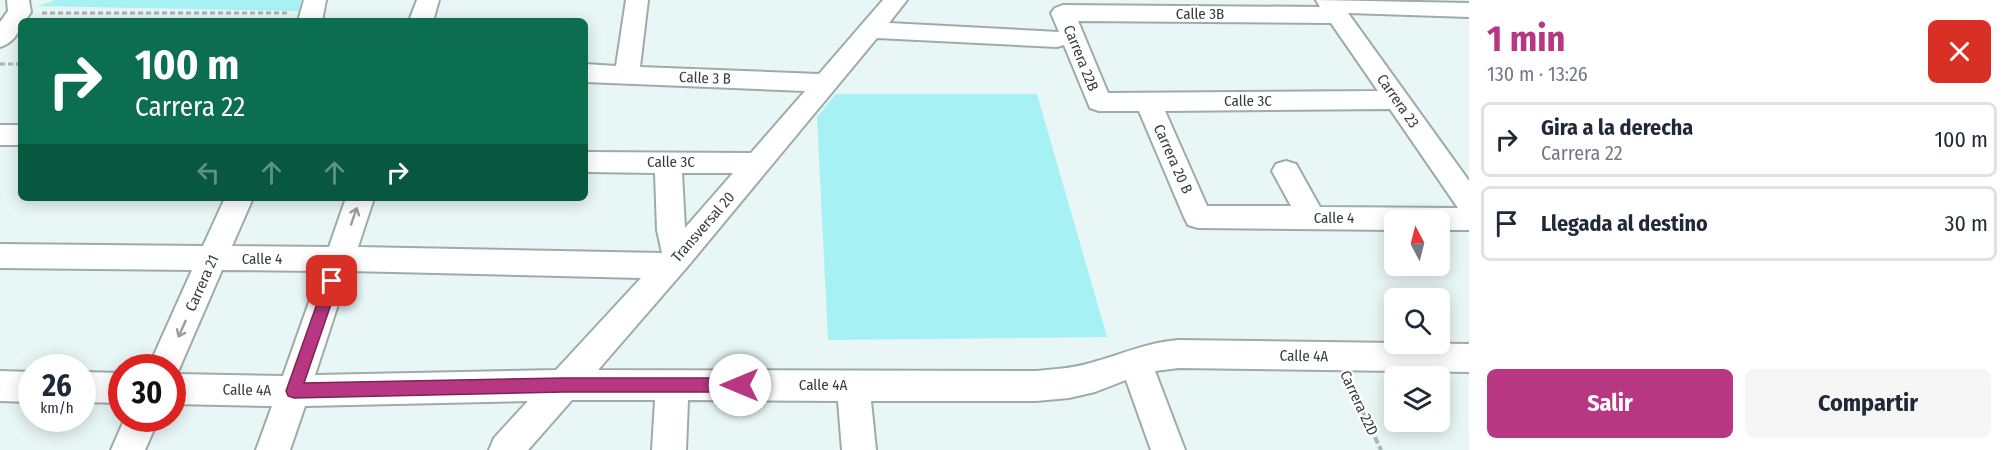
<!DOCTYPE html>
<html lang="es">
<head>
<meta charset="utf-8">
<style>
	:root { --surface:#fff; --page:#f6f6f7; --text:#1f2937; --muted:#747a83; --line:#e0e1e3; --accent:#b83782 }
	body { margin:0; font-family:"Fira Sans Condensed",sans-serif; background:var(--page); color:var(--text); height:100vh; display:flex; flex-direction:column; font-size:22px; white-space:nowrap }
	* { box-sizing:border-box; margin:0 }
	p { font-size:20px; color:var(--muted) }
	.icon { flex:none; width:33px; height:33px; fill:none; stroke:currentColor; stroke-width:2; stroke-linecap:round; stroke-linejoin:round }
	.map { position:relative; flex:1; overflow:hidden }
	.side { display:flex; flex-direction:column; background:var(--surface); width:540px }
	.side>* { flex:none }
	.banner { position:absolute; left:18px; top:18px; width:570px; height:183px; border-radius:9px; box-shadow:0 3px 15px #0003; background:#0b6e4f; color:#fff; overflow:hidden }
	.needle { width:39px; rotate:353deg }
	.tools { position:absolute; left:1384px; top:210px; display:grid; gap:12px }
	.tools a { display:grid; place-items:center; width:66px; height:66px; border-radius:9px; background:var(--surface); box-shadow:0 3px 15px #0003; font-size:30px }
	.speed { position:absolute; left:18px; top:354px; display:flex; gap:12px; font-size:30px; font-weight:700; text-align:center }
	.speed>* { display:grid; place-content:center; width:78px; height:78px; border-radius:50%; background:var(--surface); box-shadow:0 3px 15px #0003; line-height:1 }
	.speed small { font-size:15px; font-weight:400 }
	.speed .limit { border:9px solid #d22; background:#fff; color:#111 }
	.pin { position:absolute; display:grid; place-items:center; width:51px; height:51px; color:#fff; margin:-26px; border-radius:12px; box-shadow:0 3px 9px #0006 }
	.me { position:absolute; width:66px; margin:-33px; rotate:270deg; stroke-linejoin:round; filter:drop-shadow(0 0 4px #0008) }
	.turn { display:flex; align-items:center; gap:21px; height:126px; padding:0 18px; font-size:27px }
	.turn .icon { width:78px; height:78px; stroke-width:2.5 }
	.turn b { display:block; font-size:42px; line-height:51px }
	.lanes { display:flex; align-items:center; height:57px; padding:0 18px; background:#0003; justify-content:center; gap:30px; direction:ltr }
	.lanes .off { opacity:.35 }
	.round { display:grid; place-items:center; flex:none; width:63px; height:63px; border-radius:9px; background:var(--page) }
	.summary { display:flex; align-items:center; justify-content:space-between; height:102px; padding:0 18px }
	h1 { font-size:36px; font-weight:700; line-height:45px; color:var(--accent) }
	.button { display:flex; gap:12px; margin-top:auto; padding:12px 18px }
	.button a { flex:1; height:69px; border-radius:9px; background:var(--accent); color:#fff; font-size:24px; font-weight:700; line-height:69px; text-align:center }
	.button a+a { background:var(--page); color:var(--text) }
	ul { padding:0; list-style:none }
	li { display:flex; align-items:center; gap:18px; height:75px; margin:0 12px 9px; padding:0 6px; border:3px solid var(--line); border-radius:9px }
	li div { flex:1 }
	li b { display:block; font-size:22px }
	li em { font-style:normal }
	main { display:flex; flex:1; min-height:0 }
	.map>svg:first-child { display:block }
</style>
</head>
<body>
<main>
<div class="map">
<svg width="1469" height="450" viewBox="0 0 1469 450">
	<rect width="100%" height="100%" fill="#e8f6f6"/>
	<path fill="#a5f1f4" d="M 55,0 L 301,0 L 299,11 L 38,6 Z
		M 836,94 L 1037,94 L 1107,337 L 828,340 L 817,117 Z"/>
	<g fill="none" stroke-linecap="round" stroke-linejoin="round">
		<defs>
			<path id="minor" d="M 7,0 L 29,0 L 31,12 L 25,21 L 21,21 C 21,33 11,44 0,47 L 0,22 L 8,11 Z
				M 304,0 L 326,0 L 322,21 L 298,21 Z
				M 417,0 L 439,0 L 433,21 L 409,21 Z
				M 626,0 L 648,0 L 640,67 L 819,74 L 883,0 L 907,0 L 889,23 L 1059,32 L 1051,13 L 1055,8 L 1063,5 L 1320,7 L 1316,0 L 1469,3 L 1469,17 L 1348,13 L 1469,181 L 1469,230 L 1440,230 L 1440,220 L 1395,220 L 1395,230 L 1198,228 L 1188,225 L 1184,217 L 1139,111 L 1099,111 L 1090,108 L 1064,45 L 1057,47 L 877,38 L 688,266 L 598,370 L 1036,371 C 1057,369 1077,368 1097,361 C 1125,353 1149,342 1179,340 L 1469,344 L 1469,372 L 1179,368 L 1155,371 L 1185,450 L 1151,450 L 1126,380 L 1095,392 L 1069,398 L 1036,401 L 871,401 L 876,450 L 842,450 L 838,401 L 688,400 L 686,450 L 652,450 L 655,400 L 572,400 L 528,450 L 489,450 L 494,438 L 528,401 L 305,406 L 290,450 L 256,450 L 272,406 L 172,404 L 172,368 L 148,368 L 192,270 L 0,268 L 0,244 L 203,246 L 225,198 L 253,198 L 232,246 L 329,247 L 346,198 L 374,198 L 358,247 L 662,253 L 657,230 L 655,173 L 585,172 L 585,152 L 751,153 L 805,91 L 585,82 L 585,64 L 616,66 ZM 1078,21 L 1331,23 L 1378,91 L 1108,93 ZM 1390,109 L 1458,208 L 1320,207 L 1296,164 L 1286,161 L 1276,164 L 1272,171 L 1291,206 L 1207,206 L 1165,111 ZM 682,173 L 733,173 L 685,228 ZM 222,270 L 320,271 L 283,376 L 177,374 ZM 349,271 L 641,278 L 556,370 L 315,375 Z
				M 0,125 L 21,125 L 21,145 L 0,145 Z
				M 0,371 L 32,372 L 32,402 L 0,401 Z
				M 82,372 L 122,373 L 122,403 L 82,402 Z
				M 125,418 L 159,418 L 145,450 L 111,450 Z"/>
		</defs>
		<use href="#minor" stroke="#9dabab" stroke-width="4"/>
		<path stroke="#aab5b5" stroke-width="3" stroke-dasharray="5 3" stroke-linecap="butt" d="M 42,13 L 289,13
			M 0,64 L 21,64"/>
		<path stroke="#aab5b5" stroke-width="4" stroke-dasharray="7 3" stroke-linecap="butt" d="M 1349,383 L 1381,450"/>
		<use href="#minor" fill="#fff" fill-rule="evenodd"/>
	</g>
	<defs><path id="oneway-shaft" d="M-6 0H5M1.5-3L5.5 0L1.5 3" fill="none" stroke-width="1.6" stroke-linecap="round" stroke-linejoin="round" transform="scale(1.5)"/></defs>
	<g stroke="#9a9d9d">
		<use href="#oneway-shaft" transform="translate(354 216) rotate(-71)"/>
		<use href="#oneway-shaft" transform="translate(182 329) rotate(114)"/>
	</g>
	<path fill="#b83782" stroke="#782454" stroke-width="1.5" d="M 332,275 L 337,277 L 339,281 L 304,383 L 563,378 L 740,378 L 745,380 L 748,385 L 745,390 L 740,392 L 563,392 L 294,398 L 288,396 L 286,391 L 325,281 L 327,277 Z"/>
	<g text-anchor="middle" stroke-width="4.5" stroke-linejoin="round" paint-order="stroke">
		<g font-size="15" fill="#353b3b" stroke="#fff">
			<text x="1200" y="19">Calle 3B</text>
			<text transform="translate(1081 58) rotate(68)" y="5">Carrera 22B</text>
			<text transform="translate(705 78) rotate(2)" y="5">Calle 3 B</text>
			<text x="1248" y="106">Calle 3C</text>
			<text transform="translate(1398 101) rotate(55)" y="5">Carrera 23</text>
			<text transform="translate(1173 159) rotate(66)" y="5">Carrera 20 B</text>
			<text x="671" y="167">Calle 3C</text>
			<text x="1334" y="223">Calle 4</text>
			<text transform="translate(703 227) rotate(-49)" y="5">Transversal 20</text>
			<text x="262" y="264">Calle 4</text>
			<text transform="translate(202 283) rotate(-66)" y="5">Carrera 21</text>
			<text transform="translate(1304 356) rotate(1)" y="5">Calle 4A</text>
			<text x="823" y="390">Calle 4A</text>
			<text transform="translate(247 390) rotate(1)" y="5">Calle 4A</text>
			<text transform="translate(1359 403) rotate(65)" y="5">Carrera 22D</text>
		</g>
	</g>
</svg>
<div class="tools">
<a><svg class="needle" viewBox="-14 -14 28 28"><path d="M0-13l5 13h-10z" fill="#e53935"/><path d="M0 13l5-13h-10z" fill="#747a83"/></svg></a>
<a><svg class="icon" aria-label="search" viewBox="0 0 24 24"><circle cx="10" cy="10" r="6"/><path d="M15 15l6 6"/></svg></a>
<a><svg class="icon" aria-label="layers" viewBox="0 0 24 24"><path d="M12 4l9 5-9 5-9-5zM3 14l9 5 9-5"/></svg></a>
</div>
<div class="speed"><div>26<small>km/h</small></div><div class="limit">30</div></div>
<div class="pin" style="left:332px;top:281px;background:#d93025"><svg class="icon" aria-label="arrive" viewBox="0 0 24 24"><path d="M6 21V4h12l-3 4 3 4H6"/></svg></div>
<svg class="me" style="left:740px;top:385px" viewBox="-20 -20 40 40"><circle r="19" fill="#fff"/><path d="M0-13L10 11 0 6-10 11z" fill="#b83782"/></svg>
<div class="banner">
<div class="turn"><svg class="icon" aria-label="right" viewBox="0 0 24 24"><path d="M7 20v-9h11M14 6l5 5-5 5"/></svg><div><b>100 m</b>Carrera 22</div></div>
<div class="lanes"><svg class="icon off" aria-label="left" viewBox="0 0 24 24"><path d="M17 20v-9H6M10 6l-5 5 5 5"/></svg><svg class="icon off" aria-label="ahead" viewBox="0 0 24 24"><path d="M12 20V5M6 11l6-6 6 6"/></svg><svg class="icon off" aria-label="ahead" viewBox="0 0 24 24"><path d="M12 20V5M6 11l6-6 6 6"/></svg><svg class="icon" aria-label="right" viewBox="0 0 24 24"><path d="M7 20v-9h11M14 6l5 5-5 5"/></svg></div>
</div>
</div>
<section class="side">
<div class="summary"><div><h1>1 min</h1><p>130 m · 13:26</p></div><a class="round" style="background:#d93025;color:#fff"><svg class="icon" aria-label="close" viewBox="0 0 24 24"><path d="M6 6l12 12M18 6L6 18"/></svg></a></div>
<ul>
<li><svg class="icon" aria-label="right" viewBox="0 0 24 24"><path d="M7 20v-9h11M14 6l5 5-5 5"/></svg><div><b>Gira a la derecha</b><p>Carrera 22</p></div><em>100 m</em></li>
<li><svg class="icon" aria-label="arrive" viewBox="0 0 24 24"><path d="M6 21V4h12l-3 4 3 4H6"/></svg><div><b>Llegada al destino</b></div><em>30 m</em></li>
</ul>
<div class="button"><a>Salir</a><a>Compartir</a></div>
</section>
</main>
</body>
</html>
